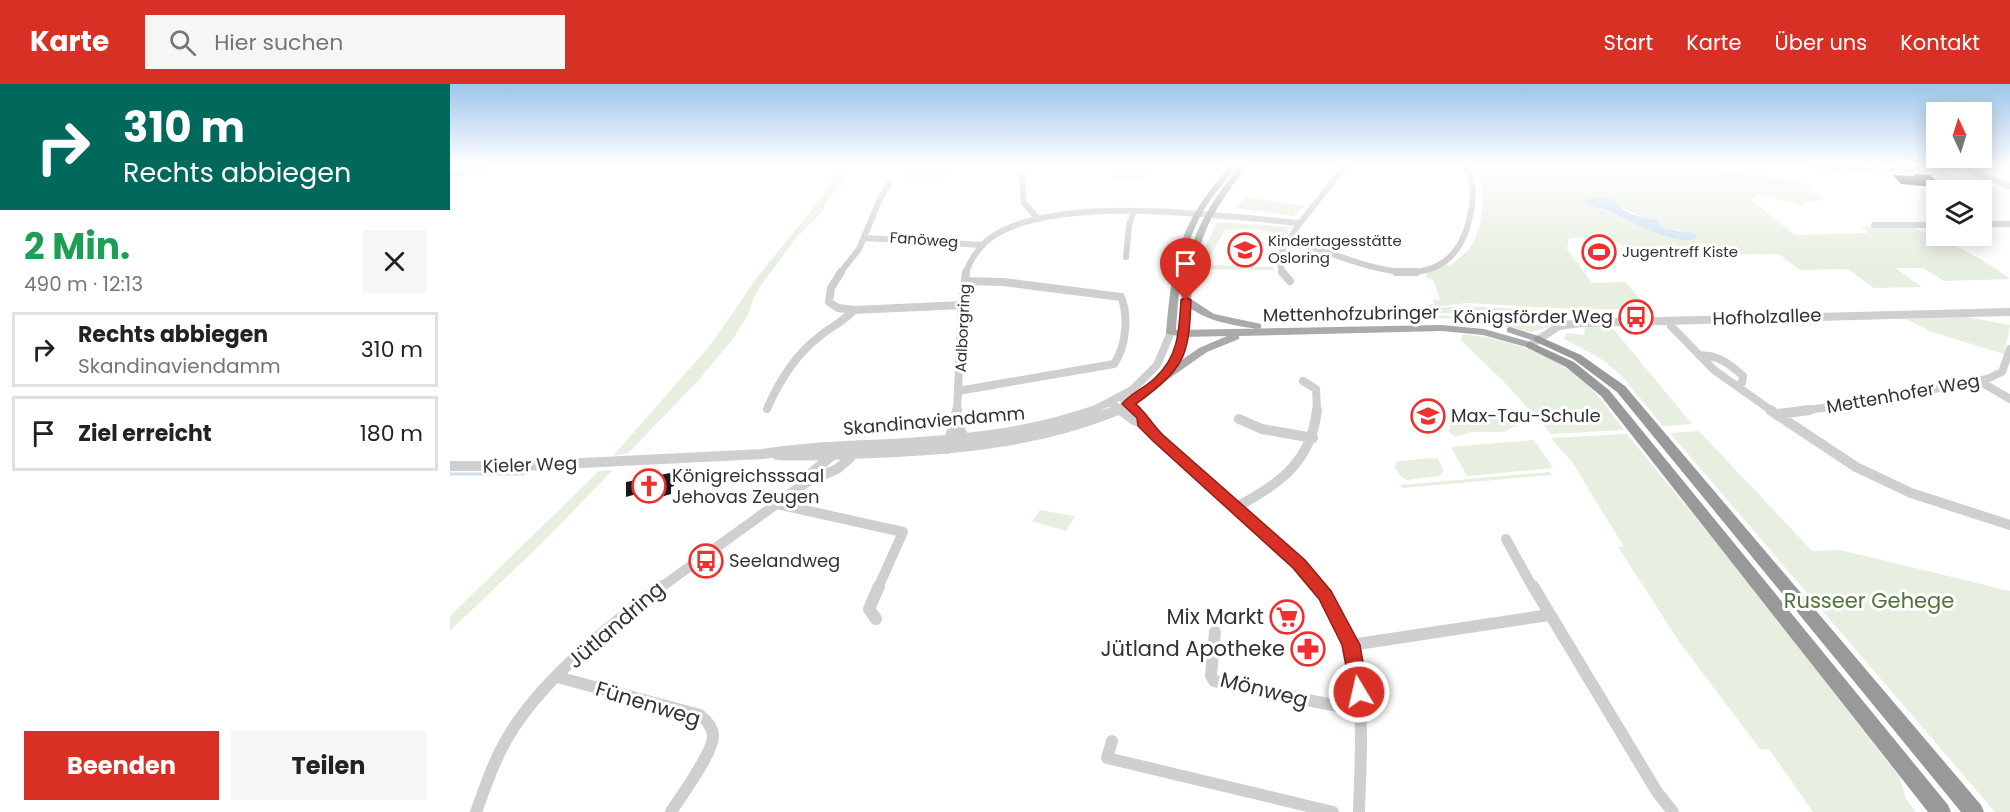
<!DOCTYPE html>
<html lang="de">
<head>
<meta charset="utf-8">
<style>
	:root { --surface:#fff; --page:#f6f6f6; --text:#222; --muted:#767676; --line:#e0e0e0; --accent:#d93025 }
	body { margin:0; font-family:Poppins,sans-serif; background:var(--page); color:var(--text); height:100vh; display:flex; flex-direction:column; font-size:22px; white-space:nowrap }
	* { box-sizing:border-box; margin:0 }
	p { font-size:20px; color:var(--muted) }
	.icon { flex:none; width:33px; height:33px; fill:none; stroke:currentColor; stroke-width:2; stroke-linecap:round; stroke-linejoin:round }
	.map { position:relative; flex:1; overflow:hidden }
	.panel { display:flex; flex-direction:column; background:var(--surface); width:450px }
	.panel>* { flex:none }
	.top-card { background:#00695c; color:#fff; overflow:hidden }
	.needle { width:39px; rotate:356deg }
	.fabs { position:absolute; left:1476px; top:18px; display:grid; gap:12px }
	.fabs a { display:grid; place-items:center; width:66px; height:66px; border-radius:0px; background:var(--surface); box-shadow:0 3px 15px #0003; font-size:30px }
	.pin { position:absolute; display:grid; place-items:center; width:51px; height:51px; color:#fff; margin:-62px -26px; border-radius:50% 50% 50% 0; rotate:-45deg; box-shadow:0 0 6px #0007 }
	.pin .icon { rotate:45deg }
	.me { position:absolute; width:66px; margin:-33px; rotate:351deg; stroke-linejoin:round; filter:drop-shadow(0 0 4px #0008) }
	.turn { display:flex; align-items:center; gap:21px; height:126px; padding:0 24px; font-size:27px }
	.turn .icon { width:78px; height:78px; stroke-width:2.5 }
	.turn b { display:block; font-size:42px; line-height:51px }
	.round { display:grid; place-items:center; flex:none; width:63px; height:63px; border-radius:0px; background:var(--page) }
	.headline { display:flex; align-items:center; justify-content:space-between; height:102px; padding:0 24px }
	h1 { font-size:36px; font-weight:700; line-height:45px; color:#1e9e55 }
	.button { display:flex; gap:12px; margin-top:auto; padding:12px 24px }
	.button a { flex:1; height:69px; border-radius:0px; background:var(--accent); color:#fff; font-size:24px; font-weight:700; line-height:69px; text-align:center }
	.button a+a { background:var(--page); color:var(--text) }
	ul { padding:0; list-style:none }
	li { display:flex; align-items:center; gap:18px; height:75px; margin:0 12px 9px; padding:0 12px; border:3px solid var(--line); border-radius:0px }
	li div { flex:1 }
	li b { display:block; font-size:22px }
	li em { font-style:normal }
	header { display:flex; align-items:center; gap:36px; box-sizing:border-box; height:84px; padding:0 30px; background:var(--accent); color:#fff }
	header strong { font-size:28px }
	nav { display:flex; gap:33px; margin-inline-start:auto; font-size:21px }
	.search { width:420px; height:54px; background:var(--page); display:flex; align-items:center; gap:15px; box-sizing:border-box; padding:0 21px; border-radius:0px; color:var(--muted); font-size:22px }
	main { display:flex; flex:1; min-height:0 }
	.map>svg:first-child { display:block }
</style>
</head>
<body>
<header>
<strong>Karte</strong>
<div class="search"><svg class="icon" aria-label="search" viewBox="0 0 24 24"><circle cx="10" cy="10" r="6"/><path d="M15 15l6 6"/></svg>Hier suchen</div>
<nav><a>Start</a><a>Karte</a><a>Über uns</a><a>Kontakt</a></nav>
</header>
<main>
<section class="panel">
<div class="top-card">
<div class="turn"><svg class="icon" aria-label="right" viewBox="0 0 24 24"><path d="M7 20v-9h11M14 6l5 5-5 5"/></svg><div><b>310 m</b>Rechts abbiegen</div></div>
</div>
<div class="headline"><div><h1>2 Min.</h1><p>490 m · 12:13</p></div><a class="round"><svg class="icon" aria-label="close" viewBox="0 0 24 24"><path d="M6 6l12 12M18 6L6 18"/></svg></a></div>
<ul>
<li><svg class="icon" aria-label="right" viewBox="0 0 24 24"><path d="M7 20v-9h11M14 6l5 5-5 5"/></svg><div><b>Rechts abbiegen</b><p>Skandinaviendamm</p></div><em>310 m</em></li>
<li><svg class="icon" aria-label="arrive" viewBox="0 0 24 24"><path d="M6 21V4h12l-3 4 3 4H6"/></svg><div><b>Ziel erreicht</b></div><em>180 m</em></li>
</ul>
<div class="button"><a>Beenden</a><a>Teilen</a></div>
</section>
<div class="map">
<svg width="1560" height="728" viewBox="0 0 1560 728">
	<rect width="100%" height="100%" fill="#fff"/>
	<path fill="#e7efe0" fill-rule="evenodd" d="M 393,81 L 401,81 L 390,102 L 376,118 L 372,128 L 345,155 L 309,204 L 302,217 L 298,231 L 283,255 L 246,299 L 178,369 L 163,372 L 261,260 L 309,191 L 361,127 Z
		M 462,81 L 505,81 L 495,93 L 451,93 Z
		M 670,81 L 697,81 L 693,97 L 663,97 Z
		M 1022,81 C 1135,81 1253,73 1364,102 L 1355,102 L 1374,116 L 1355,118 L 1350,122 L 1309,110 L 1300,115 L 1345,151 L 1419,149 L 1411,143 C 1425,142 1440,141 1453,142 C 1481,146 1537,177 1560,195 L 1494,197 L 1473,184 L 1445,184 L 1472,203 L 1424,204 L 1398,185 L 1350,186 L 1329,170 L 1190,172 L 1156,153 L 1119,154 L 1117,165 L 1142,199 L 1175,198 L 1200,225 L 1124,225 L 1016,219 L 978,224 L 977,221 L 984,220 L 983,216 L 990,216 L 983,195 L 977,194 L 975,188 L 994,180 L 999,182 C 1007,176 1018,168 1023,159 C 1034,140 1038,96 1022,81 ZM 1135,118 L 1168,122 L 1196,134 L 1208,136 L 1210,143 L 1235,147 L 1218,153 Z
		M 796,113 L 854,122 L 843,132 L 786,124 Z
		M 767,138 L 840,143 L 835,152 L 804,144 L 775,146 L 760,172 L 758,181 L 823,183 L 824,186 L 749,185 L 752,170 Z
		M 1015,222 L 1112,227 L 900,231 L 1002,223 L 1006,227 L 1011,227 L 1011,223 Z
		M 1108,229 L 1114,230 L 1118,237 L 1081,248 L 1019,235 L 931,233 Z
		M 1517,233 L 1560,241 L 1554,270 L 1482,248 L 1456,235 Z
		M 1160,241 L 1242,340 L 1213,342 L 1171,291 L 1150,274 L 1114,255 L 1117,249 L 1134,251 L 1135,242 Z
		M 1013,250 C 1055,255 1100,268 1132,296 C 1148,310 1161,329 1174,346 L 1101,350 L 1056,300 L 1011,256 Z
		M 1056,332 L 1065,336 L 1067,341 L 1054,348 L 1022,348 L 1005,353 L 999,348 L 1000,341 L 1006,336 L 1033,336 Z
		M 1249,347 L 1362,467 L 1390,466 L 1560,507 L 1560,728 L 1545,728 L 1220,349 Z
		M 1177,350 L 1295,494 L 1450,694 L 1456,715 L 1466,728 L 1363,728 L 1319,665 L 1310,665 L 1230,559 L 1168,463 L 1174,463 L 1122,378 L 1101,354 Z
		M 1084,356 L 1103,384 L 1017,392 L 1001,363 Z
		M 982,374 L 988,375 L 994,387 L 990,392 L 957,396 L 953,394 L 945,384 L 946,379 L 950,377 Z
		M 163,386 L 96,455 L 0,547 L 0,532 L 149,387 Z
		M 1100,388 L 1102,391 L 952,404 L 950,401 Z
		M 590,426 L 625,432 L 616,447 L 582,437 Z"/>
	<path fill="#ccdff0" d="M 1149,113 L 1164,116 C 1172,130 1192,134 1208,136 L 1210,143 L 1245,150 L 1248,153 C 1232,166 1178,136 1161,128 C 1153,124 1143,123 1135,118 L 1135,115 Z"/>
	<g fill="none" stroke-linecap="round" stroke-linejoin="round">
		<path stroke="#ccdff0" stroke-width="3" d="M 0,390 L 73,390"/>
	</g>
	<path fill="#191919" d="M 1464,90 L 1480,91 L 1494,104 L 1451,100 L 1443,91 L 1465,92 Z
		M 220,389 L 220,391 L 224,390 L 224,402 L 221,403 L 221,410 L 197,417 L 197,407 L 176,413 L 176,398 Z"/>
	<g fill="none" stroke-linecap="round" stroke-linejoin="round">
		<path stroke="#cfcfcf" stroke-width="6" d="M 1363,81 L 1424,86 L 1509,84
			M 1506,82 L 1560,102
			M 0,91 L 38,81
			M 572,93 L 574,119 L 588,135
			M 1532,140 L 1560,140
			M 1424,141 L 1486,141
			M 415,154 L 533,161
			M 838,156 C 892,168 990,228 1017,144 C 1023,123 1027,100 1015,81
			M 676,173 L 679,141 L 684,127
			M 390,189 L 409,165 L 430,115 L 439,100
			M 516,189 C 520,176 530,161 542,153 C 605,109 774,132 849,139
			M 833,189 L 829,177 L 831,169 L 847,143 L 896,81"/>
		<path stroke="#cfcfcf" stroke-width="8" d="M 391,188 L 381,204 L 379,218 L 388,224 L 404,226 L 513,221
			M 832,188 L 840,197
			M 946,188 L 966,188
			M 1221,242 L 1264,286 L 1322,327
			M 1080,261 L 1109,242 L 1131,239 L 1560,228
			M 1249,271 C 1268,271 1280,280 1293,292 L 1292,299 L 1286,301
			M 853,297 L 866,305 L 867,327
			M 1529,297 L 1560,315
			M 508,307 L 664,280 C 676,263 679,232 671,213 L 553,198 L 515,197
			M 674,317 L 686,327
			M 660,318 L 672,327
			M 317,325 C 329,297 345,271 370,252 C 381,243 394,237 404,226
			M 507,327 L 512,219 L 516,188
			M 642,327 L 682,306 L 707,281 L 721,248
			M 664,327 C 690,317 723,291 732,263 C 737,248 736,232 736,216
			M 1348,327 L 1411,319 L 1537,295 L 1552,288 L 1560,265"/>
		<path stroke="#cfcfcf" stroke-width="10" d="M 670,326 L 684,336 L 693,339 L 849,480 L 869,504
			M 684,326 L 693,333 L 693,339
			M 1320,326 L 1406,383 L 1461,409 L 1560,441
			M 1328,330 L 1360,326
			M 789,335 L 812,345 L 863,354
			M 505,336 L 512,349 L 512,361
			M 497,365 L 507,326
			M 327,371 C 359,373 391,370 423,369 C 507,366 589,358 668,326
			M 0,382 L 72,382 L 313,370 C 360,362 408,362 456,359 C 521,355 584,348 646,326
			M 357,398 L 361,389 L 384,370
			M 327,420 L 453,448 L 428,504
			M 786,423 C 830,400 861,378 867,326
			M 1056,455 L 1083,504
			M 210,504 L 357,398 L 387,385 L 399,375 L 408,361"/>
		<path stroke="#cfcfcf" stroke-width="12" d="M 867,502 C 921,566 911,651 909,728
			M 1083,502 L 1207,708 L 1223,728
			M 426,535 L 419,525 L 429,502
			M 765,548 L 761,592 L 764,597 L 912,627
			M 901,561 L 1099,531
			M 107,593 L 250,631 C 256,636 262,642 263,650 C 265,667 231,712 221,728
			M 662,657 L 657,674 L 883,728
			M 26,728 C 36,701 45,673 61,648 C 94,594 161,540 212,502"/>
		<path fill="#aaa" fill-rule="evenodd" d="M 781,81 L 788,81 C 778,94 766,107 757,121 C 732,159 729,202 726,246 L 992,241 L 1034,245 L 1084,259 L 1085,261 L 1080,264 L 1033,251 L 992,247 L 789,252 L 789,255 L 757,268 L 714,298 L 706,298 L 705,296 L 706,294 L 749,264 L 777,252 L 735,253 L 717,250 L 716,248 C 723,171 729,140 781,81 Z
			M 791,81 L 798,81 C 760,131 747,151 741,215 L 764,230 L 811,240 L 811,244 L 808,245 C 781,241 751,237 731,216 C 738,156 753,127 791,81 Z
			M 1060,243 L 1092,253 L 1093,255 L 1088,258 L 1057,248 L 1057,244 Z"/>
		<path fill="#999" fill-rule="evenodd" d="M 1088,252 L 1131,271 L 1175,302 L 1531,721 L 1534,728 L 1511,728 L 1167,308 L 1123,275 L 1084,257 L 1084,253 Z
			M 1080,258 L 1124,278 L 1159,306 L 1498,721 L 1501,728 L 1478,728 L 1151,312 L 1116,283 L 1076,263 L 1076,259 Z"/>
	</g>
	<linearGradient id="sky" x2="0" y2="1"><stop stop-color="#9dc5eb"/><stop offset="0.44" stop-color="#fff"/><stop offset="1" stop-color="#fff" stop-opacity="0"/></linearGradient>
	<rect width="1560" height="183" fill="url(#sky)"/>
	<path fill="#d93025" stroke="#8d1f18" stroke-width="1.5" d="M 736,213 L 741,216 C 739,275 734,284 686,320 C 697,330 702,340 713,351 L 855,476 L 881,507 L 910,561 L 918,608 L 915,614 L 909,616 L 902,614 L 892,561 L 869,515 L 843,484 L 703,357 L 688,342 L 687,334 L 672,320 C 681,309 695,304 705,294 C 729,272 729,246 731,216 Z"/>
	<defs>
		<symbol id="school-ring" viewBox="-11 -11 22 22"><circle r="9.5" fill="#fff" stroke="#f02f2e" stroke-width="1.5"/><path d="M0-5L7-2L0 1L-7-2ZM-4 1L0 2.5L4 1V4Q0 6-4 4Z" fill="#f02f2e"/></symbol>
		<symbol id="stadium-ring" viewBox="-11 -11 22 22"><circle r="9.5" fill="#fff" stroke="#f02f2e" stroke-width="1.5"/><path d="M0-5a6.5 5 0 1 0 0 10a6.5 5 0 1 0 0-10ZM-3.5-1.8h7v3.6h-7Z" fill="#f02f2e"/></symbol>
		<symbol id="bus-ring" viewBox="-11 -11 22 22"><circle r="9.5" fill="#fff" stroke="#f02f2e" stroke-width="1.5"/><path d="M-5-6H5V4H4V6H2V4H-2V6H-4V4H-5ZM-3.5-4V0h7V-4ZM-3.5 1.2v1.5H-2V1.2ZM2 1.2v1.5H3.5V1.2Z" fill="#f02f2e"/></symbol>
		<symbol id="church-ring" viewBox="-11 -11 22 22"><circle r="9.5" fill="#fff" stroke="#f02f2e" stroke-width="1.5"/><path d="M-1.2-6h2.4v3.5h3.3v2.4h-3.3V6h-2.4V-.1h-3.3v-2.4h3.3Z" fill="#f02f2e"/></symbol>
		<symbol id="supermarket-ring" viewBox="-11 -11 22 22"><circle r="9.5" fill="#fff" stroke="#f02f2e" stroke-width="1.5"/><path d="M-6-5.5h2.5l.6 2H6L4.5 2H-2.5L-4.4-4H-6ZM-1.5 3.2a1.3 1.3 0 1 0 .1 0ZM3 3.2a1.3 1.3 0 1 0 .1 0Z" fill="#f02f2e"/></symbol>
		<symbol id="pharmacy-ring" viewBox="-11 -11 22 22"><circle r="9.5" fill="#fff" stroke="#f02f2e" stroke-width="1.5"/><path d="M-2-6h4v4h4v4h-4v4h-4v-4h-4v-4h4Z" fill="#f02f2e"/></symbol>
	</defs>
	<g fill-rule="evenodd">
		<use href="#school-ring" x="776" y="147" width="38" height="38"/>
		<use href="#stadium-ring" x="1130" y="149" width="38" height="38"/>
		<use href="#bus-ring" x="1167" y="214" width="38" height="38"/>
		<use href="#school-ring" x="959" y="313" width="38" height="38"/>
		<use href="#church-ring" x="180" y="383" width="38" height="38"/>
		<use href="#bus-ring" x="237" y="458" width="38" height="38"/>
		<use href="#supermarket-ring" x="818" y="514" width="38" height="38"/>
		<use href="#pharmacy-ring" x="839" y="546" width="38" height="38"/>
	</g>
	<g text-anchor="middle" stroke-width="6" stroke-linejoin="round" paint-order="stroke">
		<g font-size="15" fill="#323232" stroke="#fff">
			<text transform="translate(474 156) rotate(4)" y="5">Fanöweg</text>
			<text transform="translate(513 244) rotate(-87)" y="5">Aalborgring</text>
		</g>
		<g font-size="15" fill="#323232" stroke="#fff" text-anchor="start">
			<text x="818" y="162">Kindertagesstätte<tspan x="818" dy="17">Osloring</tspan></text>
			<text x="1172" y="173">Jugentreff Kiste</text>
		</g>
		<g font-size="18" fill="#323232" stroke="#fff">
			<text transform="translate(901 230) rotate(-1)" y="6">Mettenhofzubringer</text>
			<text transform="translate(1317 233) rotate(-2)" y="6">Hofholzallee</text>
			<text transform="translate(1453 310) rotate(-10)" y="6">Mettenhofer Weg</text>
			<text transform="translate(484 337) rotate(-5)" y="6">Skandinaviendamm</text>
			<text transform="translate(80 381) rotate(-2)" y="6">Kieler Weg</text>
		</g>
		<g font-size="18" fill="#323232" stroke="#fff" text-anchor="start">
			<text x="1163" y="239" text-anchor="end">Königsförder Weg</text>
			<text x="1001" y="338">Max-Tau-Schule</text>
			<text x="222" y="398">Königreichsssaal<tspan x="222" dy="21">Jehovas Zeugen</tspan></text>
			<text x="279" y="483">Seelandweg</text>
		</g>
		<g font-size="21" fill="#51723c" stroke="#fff">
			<text x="1419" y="524">Russeer Gehege</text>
		</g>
		<g font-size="21" fill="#323232" stroke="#fff" text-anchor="end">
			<text x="814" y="540">Mix Markt</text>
			<text x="835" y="572">Jütland Apotheke</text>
		</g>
		<g font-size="21" fill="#323232" stroke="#fff">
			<text transform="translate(166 541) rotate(-41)" y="7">Jütlandring</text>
			<text transform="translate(814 606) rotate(14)" y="7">Mönweg</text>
			<text transform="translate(198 620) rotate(17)" y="7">Fünenweg</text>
		</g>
	</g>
</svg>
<div class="fabs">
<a><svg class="needle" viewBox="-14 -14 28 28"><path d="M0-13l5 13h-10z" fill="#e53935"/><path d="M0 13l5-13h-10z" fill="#767676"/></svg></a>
<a><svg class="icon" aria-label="layers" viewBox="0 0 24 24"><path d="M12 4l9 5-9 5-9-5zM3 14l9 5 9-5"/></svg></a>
</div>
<div class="pin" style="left:736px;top:216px;background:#d93025"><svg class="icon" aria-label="arrive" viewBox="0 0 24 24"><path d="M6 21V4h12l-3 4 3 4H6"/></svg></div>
<svg class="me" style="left:909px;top:608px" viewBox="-20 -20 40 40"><circle r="17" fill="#d93025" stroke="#fff" stroke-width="3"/><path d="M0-11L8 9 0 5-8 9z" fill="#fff"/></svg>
</div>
</main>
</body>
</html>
